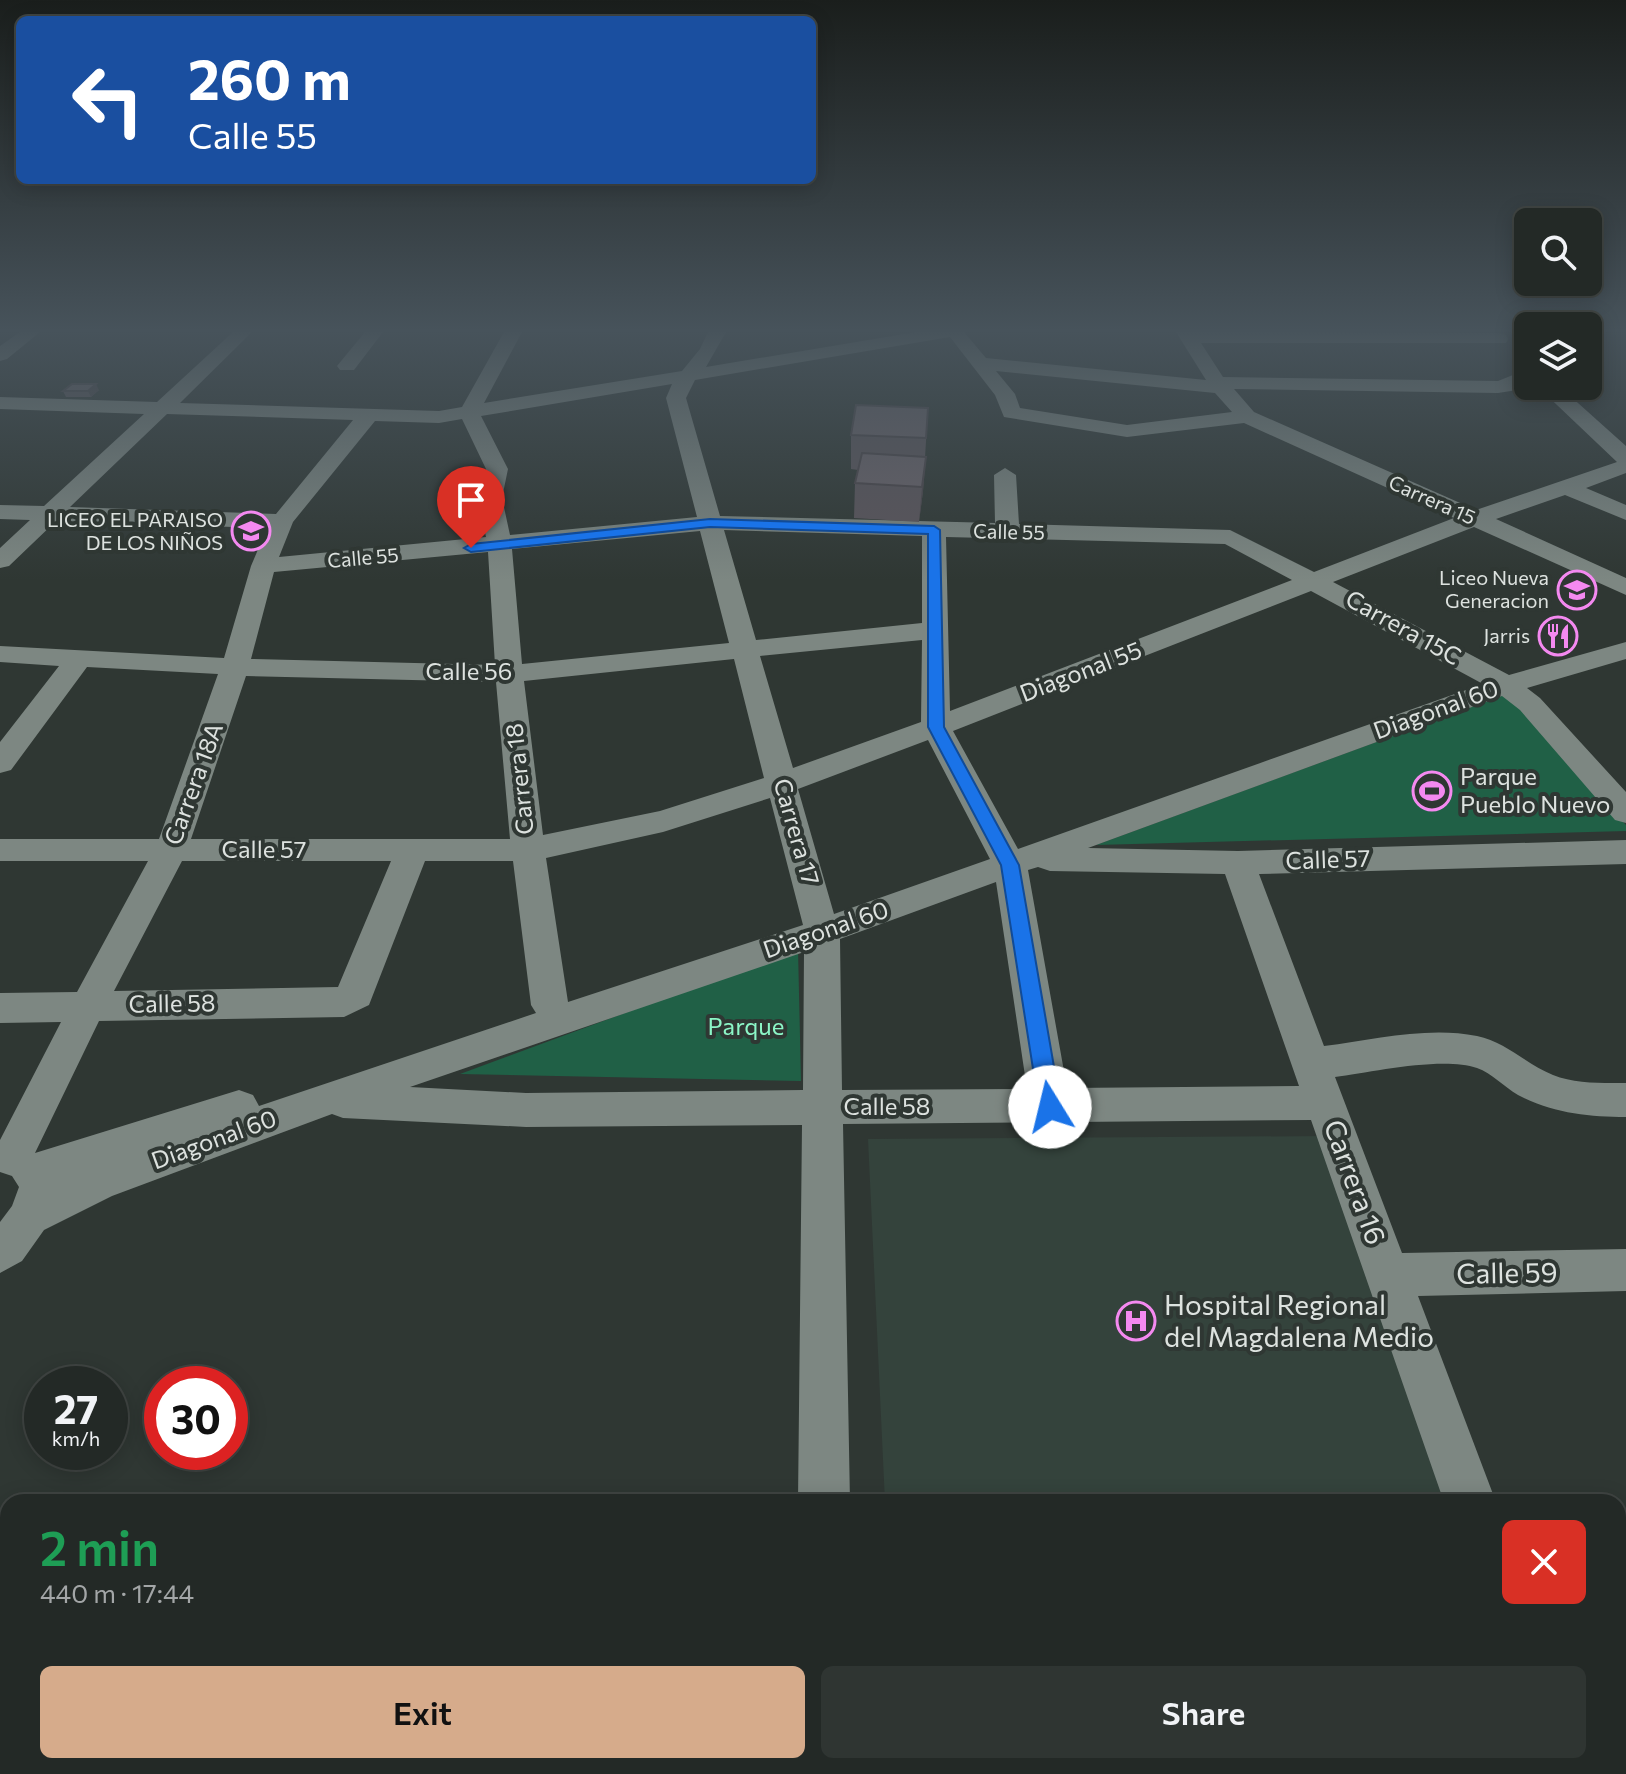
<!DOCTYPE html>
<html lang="en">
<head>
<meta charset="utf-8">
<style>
	:root { --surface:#232926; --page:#2f3532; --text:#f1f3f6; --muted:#a3a6a7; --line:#404543; --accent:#d6ab8b }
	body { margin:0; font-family:Commissioner,sans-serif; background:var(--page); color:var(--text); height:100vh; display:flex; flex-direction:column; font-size:30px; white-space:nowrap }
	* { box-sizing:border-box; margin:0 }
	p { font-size:26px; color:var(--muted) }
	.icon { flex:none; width:44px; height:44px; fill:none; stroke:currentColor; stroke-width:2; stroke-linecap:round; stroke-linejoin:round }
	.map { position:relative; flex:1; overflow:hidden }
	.sheet { position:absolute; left:0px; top:1494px; width:1626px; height:280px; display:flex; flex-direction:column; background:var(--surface); border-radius:24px 24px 0 0; box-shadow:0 4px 20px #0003,0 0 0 2px var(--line) }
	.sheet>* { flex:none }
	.top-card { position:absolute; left:16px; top:16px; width:800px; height:168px; border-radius:12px; box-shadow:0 4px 20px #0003,0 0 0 2px var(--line); background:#1a4fa0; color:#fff; overflow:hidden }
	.controls { position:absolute; left:1514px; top:208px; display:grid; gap:16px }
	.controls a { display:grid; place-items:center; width:88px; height:88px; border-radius:12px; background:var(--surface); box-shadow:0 4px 20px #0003,0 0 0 2px var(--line); font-size:40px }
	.speed { position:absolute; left:24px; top:1366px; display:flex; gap:16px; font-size:40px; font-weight:700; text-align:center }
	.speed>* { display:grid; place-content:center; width:104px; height:104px; border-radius:50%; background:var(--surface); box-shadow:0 4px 20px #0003,0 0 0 2px var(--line); line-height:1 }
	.speed small { font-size:20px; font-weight:400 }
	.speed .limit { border:12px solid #d22; background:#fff; color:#111 }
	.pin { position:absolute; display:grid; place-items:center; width:68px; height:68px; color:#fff; margin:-82px -34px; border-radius:50% 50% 50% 0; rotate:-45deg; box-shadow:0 0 8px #0007 }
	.pin .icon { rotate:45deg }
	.me { position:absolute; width:88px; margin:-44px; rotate:351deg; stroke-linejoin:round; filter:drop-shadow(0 0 6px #0008) }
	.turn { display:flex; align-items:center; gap:28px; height:168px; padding:0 40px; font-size:36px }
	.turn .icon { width:104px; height:104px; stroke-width:2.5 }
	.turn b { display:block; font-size:56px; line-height:68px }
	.round { display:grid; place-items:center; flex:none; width:84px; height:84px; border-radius:12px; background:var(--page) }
	.headline { display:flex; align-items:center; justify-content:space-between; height:136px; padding:0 40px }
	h1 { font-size:48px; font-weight:600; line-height:60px; color:#1e9e55 }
	.cta { display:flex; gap:16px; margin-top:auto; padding:16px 40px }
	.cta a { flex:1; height:92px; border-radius:12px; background:var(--accent); color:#111; font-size:32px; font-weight:600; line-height:92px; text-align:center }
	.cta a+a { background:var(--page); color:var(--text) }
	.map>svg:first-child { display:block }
</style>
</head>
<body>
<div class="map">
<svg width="1626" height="1774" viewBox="0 0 1626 1774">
	<rect width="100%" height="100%" fill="#2f3733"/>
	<path fill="#34433c" d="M 1328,1136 L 1461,1502 L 885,1502 L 868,1139 Z
		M 897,1766 L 1557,1766 L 1560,1774 L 898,1774 Z"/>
	<path fill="#206046" d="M 1507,694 L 1626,825 L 1626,831 L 1096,845 Z
		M 798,949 L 801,1081 L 460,1074 Z"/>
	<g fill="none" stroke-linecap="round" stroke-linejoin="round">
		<path fill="#7d8782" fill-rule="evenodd" d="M 20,332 L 40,332 L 7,359 L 0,361 L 0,346 Z
			M 233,332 L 252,332 L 180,403 L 439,411 L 462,407 L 504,332 L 522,332 L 484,403 L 682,371 L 700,349 L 708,332 L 726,332 L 706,367 L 916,332 L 964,332 L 986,358 L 1206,380 L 1176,332 L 1499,333 L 1506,335 L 1508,339 L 1506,343 L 1201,343 L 1223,377 L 1498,381 L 1528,369 L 1528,383 L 1517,390 L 1498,393 L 1234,389 L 1254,412 L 1476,510 L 1617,462 L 1537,386 L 1559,386 L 1626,446 L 1626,473 L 1586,488 L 1626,505 L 1626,520 L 1565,495 L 1496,519 L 1626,578 L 1626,595 L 1474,527 L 1333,582 L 1509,675 L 1626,642 L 1626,659 L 1527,688 L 1540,698 L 1626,792 L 1626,823 L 1615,820 L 1520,710 L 1502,696 L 1088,848 L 1238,851 L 1626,840 L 1626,864 L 1259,874 L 1324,1046 C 1373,1040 1427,1026 1477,1036 C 1506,1042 1526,1064 1553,1075 C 1575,1084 1602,1083 1626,1083 L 1626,1117 C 1589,1117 1552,1113 1518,1095 C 1504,1087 1492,1073 1477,1068 C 1443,1056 1371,1072 1335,1077 L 1402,1253 L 1626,1249 L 1626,1291 L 1418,1296 L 1496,1502 L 1444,1502 L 1311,1120 L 843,1124 L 850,1502 L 798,1502 L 802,1125 L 526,1127 L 343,1118 L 332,1114 L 112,1196 L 44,1230 L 22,1261 L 0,1273 L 0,1222 L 12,1206 L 19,1187 L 12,1176 L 0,1172 L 0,1140 L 61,1022 L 0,1023 L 0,993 L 77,992 L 148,861 L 0,861 L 0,839 L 159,839 L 218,674 L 87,667 L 11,770 L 0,773 L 0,742 L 59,666 L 0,662 L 0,646 L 224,658 L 251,566 L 267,528 L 56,521 L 9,566 L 0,568 L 0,548 L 30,520 L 0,519 L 0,505 L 44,506 L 144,414 L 0,409 L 0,397 L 157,402 ZM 950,337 L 995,395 L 1004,417 L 1127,437 L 1244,423 L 1454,518 L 1314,572 L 1230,530 L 1019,524 L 1016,475 L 1005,468 L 994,475 L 995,523 L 720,516 L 686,398 L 695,380 ZM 996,371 L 1215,393 L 1232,412 L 1127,425 L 1020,408 L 1015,394 ZM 672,384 L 666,398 L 697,517 L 510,535 L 502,498 L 508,469 L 481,416 ZM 167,414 L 353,420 L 276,514 L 70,507 ZM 462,419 L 486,469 L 478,498 L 486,537 L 279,557 L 293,522 L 375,421 L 439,423 ZM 724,530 L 922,536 L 922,623 L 756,640 ZM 700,531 L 729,643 L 522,664 L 512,549 ZM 946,537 L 1225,544 L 1292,580 L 950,711 ZM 488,552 L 495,665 L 251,659 L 274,572 ZM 1311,591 L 1483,684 L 1018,849 L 953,731 ZM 922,640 L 921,722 L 793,768 L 760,656 ZM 734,659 L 764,778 L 660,811 L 543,835 L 524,681 ZM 246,676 L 496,682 L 510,839 L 191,839 ZM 928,740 L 990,859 L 834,914 L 798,789 ZM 770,798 L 803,925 L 568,1002 L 546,858 L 663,832 ZM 182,861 L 391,861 L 338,987 L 114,991 ZM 425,861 L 513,861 L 531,1005 L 536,1013 L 259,1106 L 253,1095 L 239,1090 L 35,1153 L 99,1021 L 344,1017 L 369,1005 ZM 1038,867 L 1050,871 L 1225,874 L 1299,1086 L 1067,1088 L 1028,870 ZM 996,882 L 1027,1089 L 842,1090 L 840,939 ZM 804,952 L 803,1090 L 526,1093 L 410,1087 Z
			M 365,332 L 383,332 L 354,370 L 340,370 L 337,366 Z
			M 0,1515 L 8,1515 L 8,1567 L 0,1567 Z
			M 1618,1587 L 1626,1587 L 1626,1641 L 1618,1641 Z
			M 796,1766 L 854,1766 L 855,1774 L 795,1774 Z
			M 1534,1766 L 1592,1766 L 1595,1774 L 1535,1774 Z"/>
	</g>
	<path fill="#5b555b" d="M 99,390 L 91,397 L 66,397 L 63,391 Z
		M 928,408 L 923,491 L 919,522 L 854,518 L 855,483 L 858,470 L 851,469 L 851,435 Z"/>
	<path fill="#4a454a" d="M 96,384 L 99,390 L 91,397 L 88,391 Z
		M 926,457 L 923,491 L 919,522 L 922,487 Z"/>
	<path fill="#6a636a" stroke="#4a454a" stroke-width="2" d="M 72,384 L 96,384 L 88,391 L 63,391 Z
		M 856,405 L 928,408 L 926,438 L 851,435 Z
		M 862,453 L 926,457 L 922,487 L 855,483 Z"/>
	<linearGradient id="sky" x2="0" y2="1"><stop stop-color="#1a1e1c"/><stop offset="0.57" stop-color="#47535b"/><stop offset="1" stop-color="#47535b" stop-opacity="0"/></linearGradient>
	<rect width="1626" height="580" fill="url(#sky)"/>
	<path fill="#1a73e8" stroke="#114b97" stroke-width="2" d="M 710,519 L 934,526 L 940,530 L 944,727 L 1019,865 L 1061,1107 L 1058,1113 L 1050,1116 L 1042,1113 L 1039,1107 L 1001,865 L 928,727 L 928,534 L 710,527 L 471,552 L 464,548 L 471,544 Z"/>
	<defs>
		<symbol id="school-ring" viewBox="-11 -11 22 22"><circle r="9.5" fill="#2f3733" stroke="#f489f0" stroke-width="1.5"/><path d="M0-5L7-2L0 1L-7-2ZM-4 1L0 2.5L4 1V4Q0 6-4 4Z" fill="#f489f0"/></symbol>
		<symbol id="restaurant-ring" viewBox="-11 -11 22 22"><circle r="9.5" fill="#2f3733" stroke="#f489f0" stroke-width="1.5"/><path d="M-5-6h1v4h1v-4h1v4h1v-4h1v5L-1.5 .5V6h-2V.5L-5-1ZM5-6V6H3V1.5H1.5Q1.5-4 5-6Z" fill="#f489f0"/></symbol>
		<symbol id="stadium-ring" viewBox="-11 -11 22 22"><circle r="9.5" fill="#2f3733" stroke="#f489f0" stroke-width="1.5"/><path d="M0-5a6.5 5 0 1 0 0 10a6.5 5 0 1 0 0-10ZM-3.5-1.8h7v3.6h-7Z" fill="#f489f0"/></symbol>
		<symbol id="hospital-ring" viewBox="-11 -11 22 22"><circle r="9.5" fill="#2f3733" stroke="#f489f0" stroke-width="1.5"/><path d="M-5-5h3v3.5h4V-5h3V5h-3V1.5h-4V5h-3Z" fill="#f489f0"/></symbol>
	</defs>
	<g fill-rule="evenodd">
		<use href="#school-ring" x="229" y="509" width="44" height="44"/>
		<use href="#school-ring" x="1555" y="568" width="44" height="44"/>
		<use href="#restaurant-ring" x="1536" y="614" width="44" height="44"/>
		<use href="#stadium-ring" x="1410" y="769" width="44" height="44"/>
		<use href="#hospital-ring" x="1114" y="1299" width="44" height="44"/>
	</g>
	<g text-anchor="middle" stroke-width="8" stroke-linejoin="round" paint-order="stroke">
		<g font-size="20" fill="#dde2df" stroke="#2f3733">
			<text transform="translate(1432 500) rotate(24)" y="7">Carrera 15</text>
			<text transform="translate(1009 532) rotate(1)" y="7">Calle 55</text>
			<text transform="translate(363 558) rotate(-5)" y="7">Calle 55</text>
		</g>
		<g font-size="20" fill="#dde2df" stroke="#2f3733" text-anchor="end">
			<text x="223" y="527">LICEO EL PARAISO<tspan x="223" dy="23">DE LOS NIÑOS</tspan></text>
			<text x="1549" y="585">Liceo Nueva<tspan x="1549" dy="23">Generacion</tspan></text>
			<text x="1530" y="643">Jarris</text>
		</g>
		<g font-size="24" fill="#dde2df" stroke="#2f3733">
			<text transform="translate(1403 628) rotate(29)" y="8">Carrera 15C</text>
			<text x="469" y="680">Calle 56</text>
			<text transform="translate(1081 672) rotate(-21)" y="8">Diagonal 55</text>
			<text transform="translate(1436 710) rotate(-20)" y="8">Diagonal 60</text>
			<text transform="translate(520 779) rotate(-96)" y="8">Carrera 18</text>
			<text transform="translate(194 784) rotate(-70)" y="8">Carrera 18A</text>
			<text transform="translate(796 832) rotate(74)" y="8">Carrera 17</text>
			<text x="264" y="858">Calle 57</text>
			<text transform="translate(1328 860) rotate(-2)" y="8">Calle 57</text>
			<text transform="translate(826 930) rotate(-19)" y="8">Diagonal 60</text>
			<text transform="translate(172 1004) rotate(-1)" y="8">Calle 58</text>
			<text x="887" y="1115">Calle 58</text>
			<text transform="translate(214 1140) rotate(-20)" y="8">Diagonal 60</text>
		</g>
		<g font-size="24" fill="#dde2df" stroke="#2f3733" text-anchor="start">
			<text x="1460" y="785">Parque<tspan x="1460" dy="28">Pueblo Nuevo</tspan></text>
		</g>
		<g font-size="24" fill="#8cf6c7" stroke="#2f3733">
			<text x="746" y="1035">Parque</text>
		</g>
		<g font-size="28" fill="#dde2df" stroke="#2f3733">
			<text transform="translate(1355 1182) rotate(70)" y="10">Carrera 16</text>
			<text transform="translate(1507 1273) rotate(-1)" y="10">Calle 59</text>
		</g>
		<g font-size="28" fill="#dde2df" stroke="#2f3733" text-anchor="start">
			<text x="1164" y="1315">Hospital Regional<tspan x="1164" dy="32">del Magdalena Medio</tspan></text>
		</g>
	</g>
</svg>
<div class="controls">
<a><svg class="icon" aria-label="search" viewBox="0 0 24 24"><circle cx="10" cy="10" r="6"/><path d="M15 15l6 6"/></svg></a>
<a><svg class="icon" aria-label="layers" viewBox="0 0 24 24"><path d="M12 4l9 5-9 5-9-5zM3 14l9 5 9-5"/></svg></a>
</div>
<div class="speed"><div>27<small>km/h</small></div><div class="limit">30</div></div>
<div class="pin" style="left:471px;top:548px;background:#d93025"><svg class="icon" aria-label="arrive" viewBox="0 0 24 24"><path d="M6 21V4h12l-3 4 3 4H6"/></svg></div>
<svg class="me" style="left:1050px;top:1107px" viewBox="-20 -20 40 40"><circle r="19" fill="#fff"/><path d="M0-13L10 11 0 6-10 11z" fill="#1a73e8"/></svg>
<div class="top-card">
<div class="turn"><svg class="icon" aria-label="left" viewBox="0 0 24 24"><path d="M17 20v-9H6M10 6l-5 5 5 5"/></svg><div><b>260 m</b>Calle 55</div></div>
</div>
<section class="sheet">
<div class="headline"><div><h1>2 min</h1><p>440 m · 17:44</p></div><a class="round" style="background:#d93025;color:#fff"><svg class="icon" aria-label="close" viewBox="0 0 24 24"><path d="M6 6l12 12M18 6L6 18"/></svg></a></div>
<div class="cta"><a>Exit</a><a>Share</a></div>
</section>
</div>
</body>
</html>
